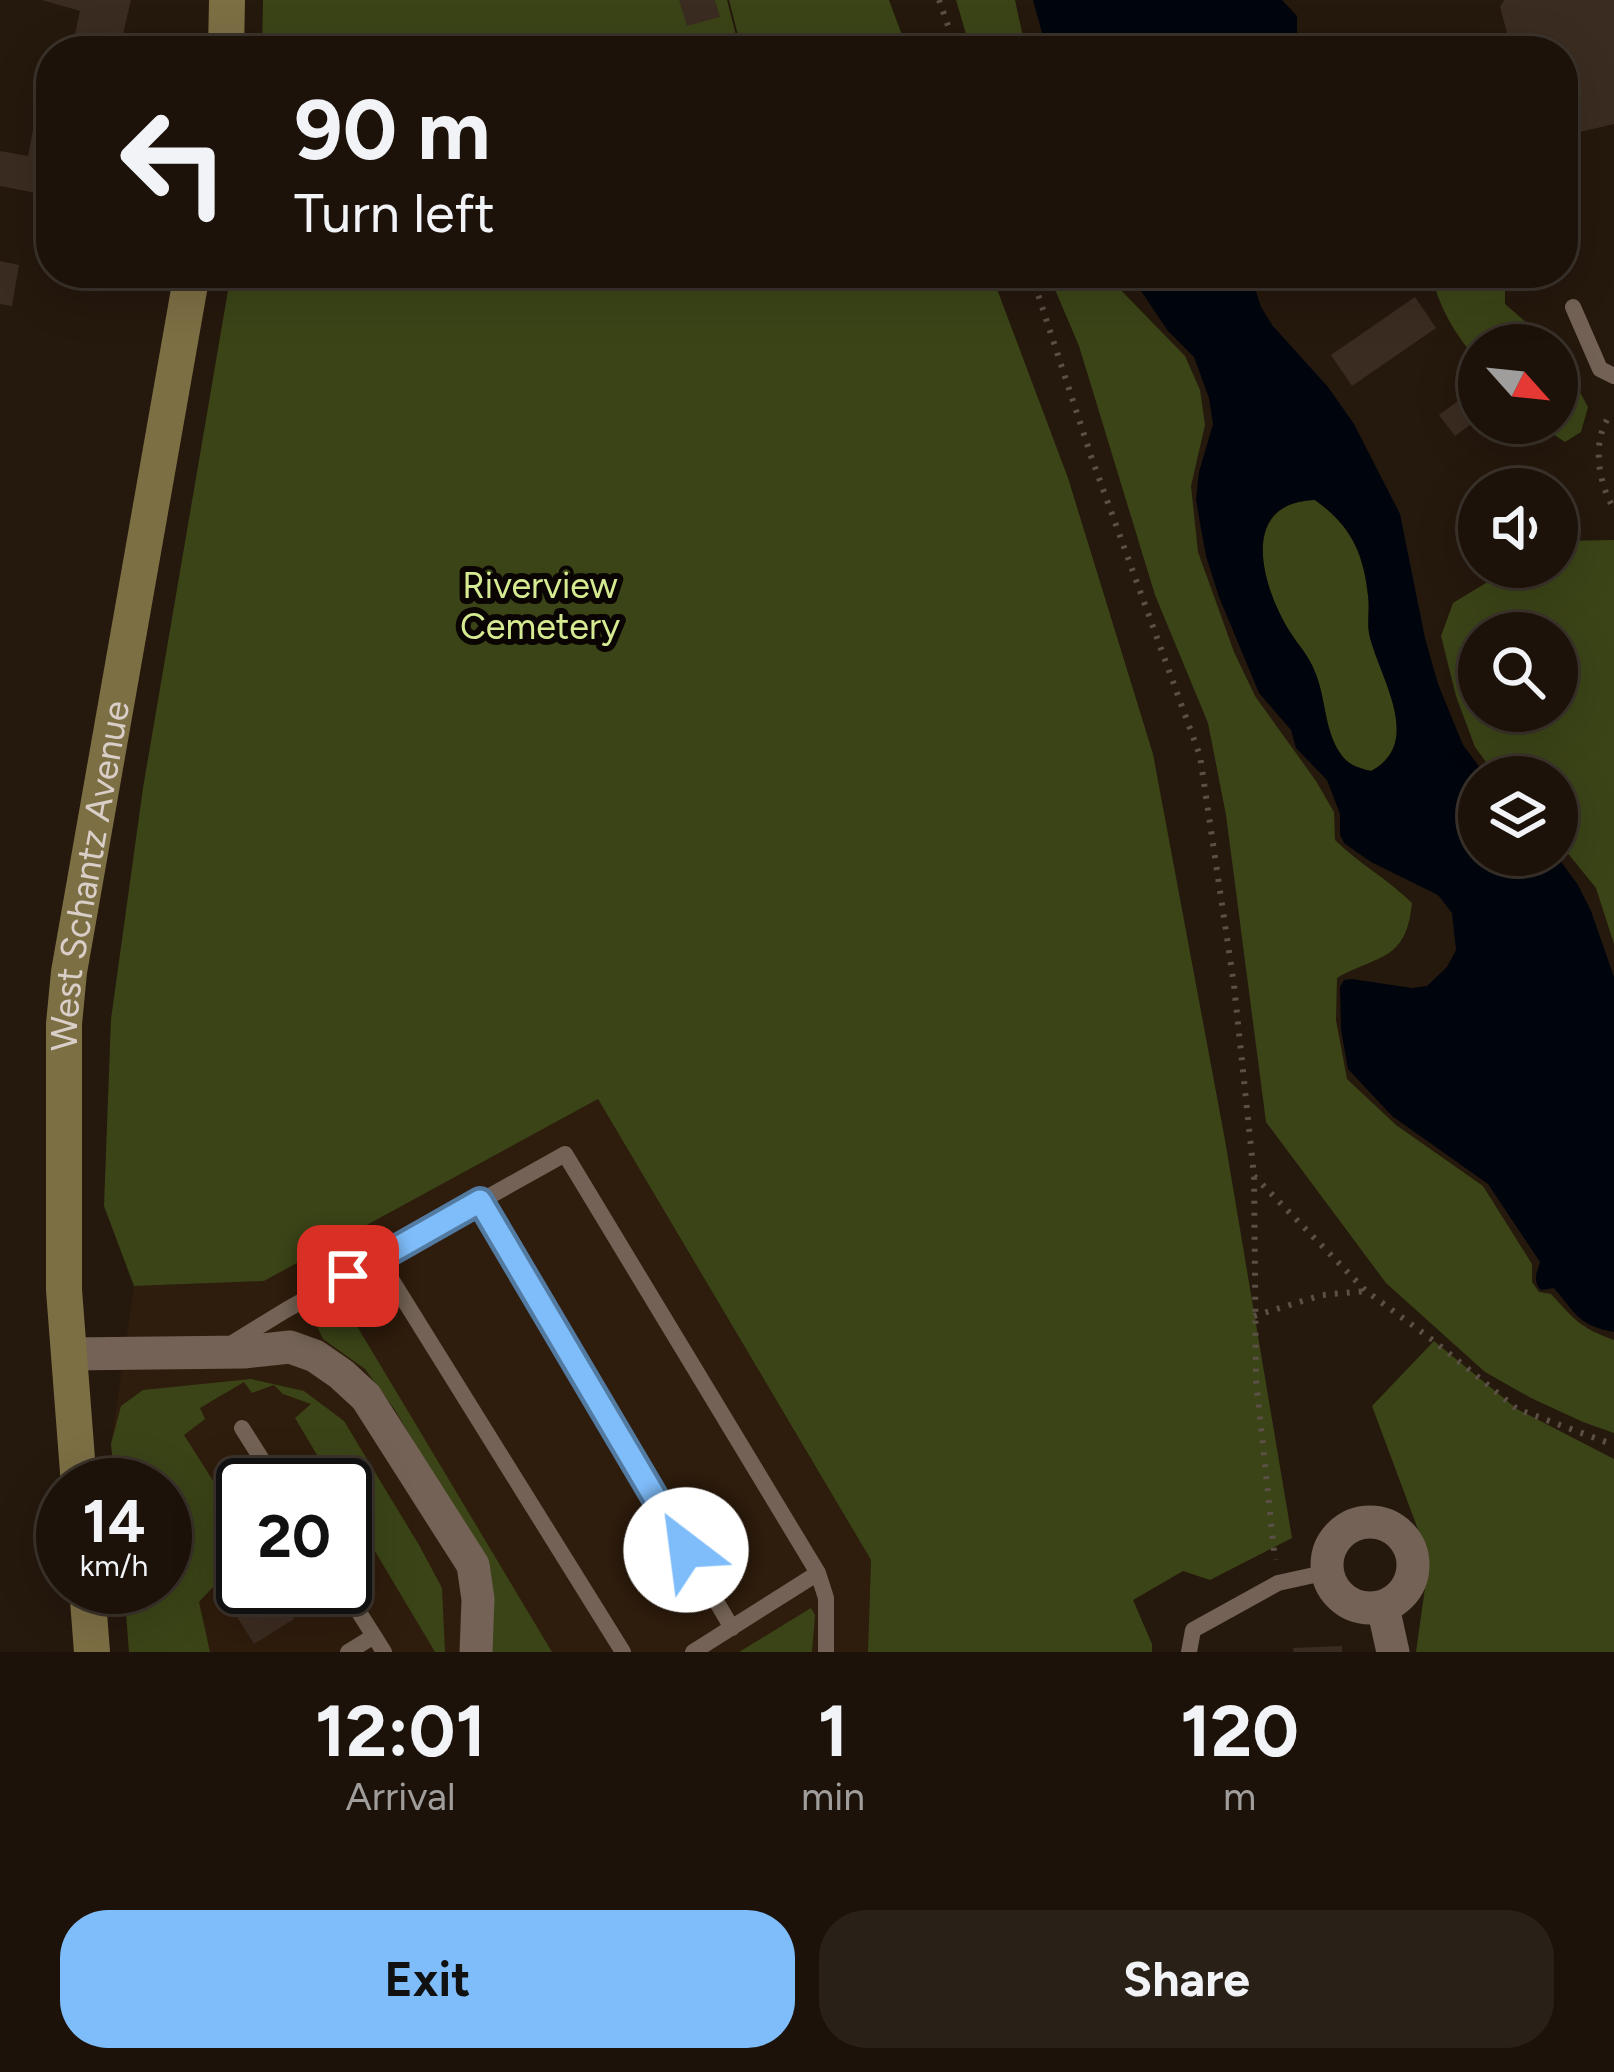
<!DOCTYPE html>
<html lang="en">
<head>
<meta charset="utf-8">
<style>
	:root { --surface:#1c120a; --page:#292018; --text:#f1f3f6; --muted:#a09e9c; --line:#3a322b; --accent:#7fbdfa }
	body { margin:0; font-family:Figtree,sans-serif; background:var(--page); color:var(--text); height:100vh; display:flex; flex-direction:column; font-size:45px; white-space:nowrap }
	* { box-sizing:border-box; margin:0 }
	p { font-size:39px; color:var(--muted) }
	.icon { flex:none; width:66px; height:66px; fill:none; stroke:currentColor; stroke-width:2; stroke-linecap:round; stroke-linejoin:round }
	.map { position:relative; height:1652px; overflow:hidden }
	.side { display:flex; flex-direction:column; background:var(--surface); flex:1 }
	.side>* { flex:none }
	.hud { position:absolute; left:36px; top:36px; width:1542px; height:252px; border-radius:48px; box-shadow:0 12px 48px #0002,0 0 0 3px var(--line); background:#1c120a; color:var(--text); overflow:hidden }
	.needle { width:78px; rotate:117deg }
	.fabs { position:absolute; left:1458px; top:324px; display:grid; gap:24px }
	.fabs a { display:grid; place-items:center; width:120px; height:120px; border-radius:50%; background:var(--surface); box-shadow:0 12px 48px #0002,0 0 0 3px var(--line); font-size:60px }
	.speed { position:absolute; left:36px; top:1458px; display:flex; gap:24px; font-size:60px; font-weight:700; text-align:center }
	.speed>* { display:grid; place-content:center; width:156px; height:156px; border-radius:50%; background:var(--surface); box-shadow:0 12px 48px #0002,0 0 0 3px var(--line); line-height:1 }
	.speed small { font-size:30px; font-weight:400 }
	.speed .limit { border:6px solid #111; border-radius:18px; background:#fff; color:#111 }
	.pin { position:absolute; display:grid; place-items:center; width:102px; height:102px; color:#fff; margin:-51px; border-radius:24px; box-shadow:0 6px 18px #0006 }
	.me { position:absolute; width:132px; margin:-66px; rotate:330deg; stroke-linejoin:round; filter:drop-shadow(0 0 9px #0008) }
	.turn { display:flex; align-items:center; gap:42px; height:252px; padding:0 60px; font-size:54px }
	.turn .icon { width:156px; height:156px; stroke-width:2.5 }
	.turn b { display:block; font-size:84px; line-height:102px }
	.eta { display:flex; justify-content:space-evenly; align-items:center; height:204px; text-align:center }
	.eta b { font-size:72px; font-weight:700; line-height:84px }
	.action { display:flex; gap:24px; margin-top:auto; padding:24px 60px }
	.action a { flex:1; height:138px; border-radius:48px; background:var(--accent); color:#111; font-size:48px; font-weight:700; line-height:138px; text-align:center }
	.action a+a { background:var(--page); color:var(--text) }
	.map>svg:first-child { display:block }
</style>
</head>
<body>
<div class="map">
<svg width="1614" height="1652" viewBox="0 0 1614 1652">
	<rect width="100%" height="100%" fill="#25180d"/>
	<path fill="#2e1c0c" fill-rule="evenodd" d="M 598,1099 L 871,1560 L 868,1652 L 129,1652 L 124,1587 L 165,1587 L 165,1485 L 115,1485 L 111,1444 L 134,1286 L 264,1281 ZM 243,1485 L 345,1485 L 345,1587 L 243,1587 Z"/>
	<path fill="#3b4417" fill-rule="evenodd" d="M 263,0 L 727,0 L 740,51 L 262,51 Z
		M 729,0 L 889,0 L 908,51 L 742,51 Z
		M 956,0 L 1015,0 L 1023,37 L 1029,51 L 971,51 Z
		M 231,273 L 991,273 L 1068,478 L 1153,754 L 1225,1140 L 1292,1538 L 1210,1580 L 1183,1571 L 1133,1600 L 1152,1644 L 1152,1652 L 868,1652 L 871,1560 L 598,1099 L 264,1281 L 134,1286 L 104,1206 L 111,1019 L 143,788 Z
		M 1048,273 L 1109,273 L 1110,279 L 1185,356 L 1200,390 L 1205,425 L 1191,486 L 1198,552 L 1234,652 L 1255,696 L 1316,781 L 1334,812 L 1335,840 C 1359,864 1388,879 1412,903 C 1406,962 1379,954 1337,978 L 1336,1020 L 1347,1079 L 1396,1125 L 1483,1186 L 1532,1264 L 1532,1282 L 1539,1292 L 1551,1294 C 1576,1321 1579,1327 1614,1340 L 1614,1433 L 1583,1422 L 1531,1398 L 1485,1372 L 1386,1283 L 1266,1122 L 1226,815 L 1208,723 L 1155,595 L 1079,346 Z
		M 1431,273 L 1505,273 L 1505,304 L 1552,345 L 1479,345 L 1479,362 C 1455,335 1439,308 1431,273 Z
		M 1557,350 L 1588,407 L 1581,432 L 1565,442 L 1536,423 L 1557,423 Z
		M 1315,500 C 1350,525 1363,552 1368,595 C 1370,608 1367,621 1369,633 C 1377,674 1426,742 1371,771 C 1358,768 1348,765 1340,753 C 1324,729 1326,698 1315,672 C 1309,656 1299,646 1290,632 C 1262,588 1237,503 1315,500 Z
		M 1614,540 L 1614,944 L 1596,888 L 1557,840 L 1557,777 L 1497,777 L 1475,747 L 1456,696 L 1441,636 L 1453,603 L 1509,569 L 1557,567 L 1557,544 L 1563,541 ZM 1479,633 L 1557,633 L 1557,711 L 1479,711 Z
		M 342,1301 L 552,1652 L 491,1652 L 482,1559 L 395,1410 L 365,1369 L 323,1339 L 316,1324 L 323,1311 Z
		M 1434,1341 L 1517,1409 L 1614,1459 L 1614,1652 L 1416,1652 L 1429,1559 L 1372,1406 Z
		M 251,1379 L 304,1391 L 344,1421 L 419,1545 L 442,1588 L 445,1652 L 435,1652 L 345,1501 L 345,1485 L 335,1485 L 295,1418 L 311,1404 L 283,1394 L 274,1385 L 252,1393 L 244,1382 L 200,1408 L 205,1419 L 184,1435 L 243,1528 L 243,1555 L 199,1602 L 210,1652 L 129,1652 L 124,1587 L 165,1587 L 165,1485 L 115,1485 L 111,1444 L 121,1406 L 143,1390 Z
		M 811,1608 L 815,1615 L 812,1652 L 739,1652 Z"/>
	<path fill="#00050d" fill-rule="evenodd" d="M 1033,0 L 1282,0 L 1297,16 L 1297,35 L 1290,51 L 1047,51 Z
		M 1129,273 L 1250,273 L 1261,307 L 1272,325 L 1328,387 L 1354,424 L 1400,514 L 1425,638 L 1438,684 L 1463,745 L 1487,777 L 1479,777 L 1479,855 L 1556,855 L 1578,885 L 1591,911 L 1614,977 L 1614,1332 C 1579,1326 1575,1313 1554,1288 L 1541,1290 C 1532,1281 1537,1273 1540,1262 L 1488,1184 L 1392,1116 L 1348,1069 L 1341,1030 L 1340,987 L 1344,980 L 1352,979 L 1412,988 L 1427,986 L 1447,967 L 1456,950 L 1452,913 L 1438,895 L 1371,862 L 1344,843 L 1340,835 L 1340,814 L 1327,780 L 1296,748 L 1291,730 L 1259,693 L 1219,597 L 1206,556 L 1200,523 L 1196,500 L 1199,472 L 1213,424 L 1209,398 L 1194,357 L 1168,331 ZM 1315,500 C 1350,525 1364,552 1368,595 C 1370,608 1367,621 1369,633 C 1377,674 1426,742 1371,771 C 1358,768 1348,765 1340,753 C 1324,729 1326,698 1315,672 C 1309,656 1299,646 1290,632 C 1263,589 1236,502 1315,500 Z"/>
	<path fill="#3b2c21" d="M 42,0 L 131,0 L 119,51 L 106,51 L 73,43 L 80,11 Z
		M 679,0 L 715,0 L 720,17 L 687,26 Z
		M 1504,0 L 1614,0 L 1614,124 L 1563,136 L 1563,51 L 1512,51 L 1500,7 Z
		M 41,89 L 51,91 L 51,196 L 0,186 L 0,151 L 28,156 Z
		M 0,261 L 19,265 L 12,306 L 0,304 Z
		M 1415,297 L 1436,328 L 1352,386 L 1331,355 Z
		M 1462,398 L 1478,419 L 1455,436 L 1439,415 Z
		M 243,1578 L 243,1587 L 274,1587 L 294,1619 L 254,1644 L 221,1591 Z
		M 1342,1646 L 1342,1652 L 1294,1652 L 1293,1648 Z"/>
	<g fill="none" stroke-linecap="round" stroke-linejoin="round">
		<path stroke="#5b4f46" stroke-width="6" stroke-dasharray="3 9" stroke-linecap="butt" d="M 939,0 L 957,51
			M 1031,273 L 1092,459 L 1200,756 L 1234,985 L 1254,1176 L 1256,1380 L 1275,1560
			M 1607,420 C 1592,446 1599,484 1614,509
			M 1254,1176 L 1366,1291 L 1434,1341 L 1517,1409 L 1614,1445
			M 1254,1316 L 1322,1295 L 1366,1291"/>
		<path stroke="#736255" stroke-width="16" d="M 1573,307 L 1600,369 L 1614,376
			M 480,1201 L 732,1628
			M 378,1258 L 623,1652
			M 229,1345 L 286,1310 L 565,1154 L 818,1573 L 826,1598 L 826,1652
			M 242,1428 L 278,1485
			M 343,1587 L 374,1636 L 348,1652
			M 374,1636 L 384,1652
			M 693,1652 L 818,1573
			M 1189,1652 L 1193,1630 L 1278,1583 L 1328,1572"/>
		<path stroke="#736255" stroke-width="33" d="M 69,1354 L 244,1352 L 290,1347 L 315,1356 L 341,1374 L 366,1397 L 473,1565 L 478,1599 L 476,1652
			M1327 1565a43 43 0 1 1 86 0a43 43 0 1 1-86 0Z
			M 1383,1607 L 1393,1652"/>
		<g stroke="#7d6f44" stroke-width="36">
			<path d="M 226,51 L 227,0"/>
			<path id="s1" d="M 79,1485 L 64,1290 L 64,1024 L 69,972 L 192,273"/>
			<path d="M 87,1587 L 92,1652"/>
		</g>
	</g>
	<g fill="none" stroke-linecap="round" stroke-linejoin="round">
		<defs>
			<path id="route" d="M 348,1276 L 480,1201 L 686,1550"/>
		</defs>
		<use href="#route" stroke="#537ba2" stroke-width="30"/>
		<use href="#route" stroke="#7fbdfa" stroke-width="21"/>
	</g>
	<g text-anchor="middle" stroke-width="12" stroke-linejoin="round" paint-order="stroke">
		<g font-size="36" fill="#d5ea91" stroke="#0a0503">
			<text x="540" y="598">Riverview<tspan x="540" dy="41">Cemetery</tspan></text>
		</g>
		<g font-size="36" fill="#d9cfc8" stroke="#0a0503">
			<text dy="13" stroke="none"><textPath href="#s1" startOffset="612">West Schantz Avenue</textPath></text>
		</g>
	</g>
</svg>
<div class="fabs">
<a><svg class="needle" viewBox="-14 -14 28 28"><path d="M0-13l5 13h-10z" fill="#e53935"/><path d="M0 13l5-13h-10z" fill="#a09e9c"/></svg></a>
<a><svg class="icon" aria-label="sound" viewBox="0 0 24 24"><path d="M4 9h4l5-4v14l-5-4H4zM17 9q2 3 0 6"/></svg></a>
<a><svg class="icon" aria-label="search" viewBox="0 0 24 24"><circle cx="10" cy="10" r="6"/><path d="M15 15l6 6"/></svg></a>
<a><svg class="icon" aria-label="layers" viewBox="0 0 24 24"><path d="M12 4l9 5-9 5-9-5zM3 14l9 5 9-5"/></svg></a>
</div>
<div class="speed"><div>14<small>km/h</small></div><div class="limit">20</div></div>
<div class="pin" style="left:348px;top:1276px;background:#d93025"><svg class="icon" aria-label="arrive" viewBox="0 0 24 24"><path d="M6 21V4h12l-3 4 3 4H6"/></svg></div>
<svg class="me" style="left:686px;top:1550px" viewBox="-20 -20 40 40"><circle r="19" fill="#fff"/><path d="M0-13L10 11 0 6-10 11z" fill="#7fbdfa"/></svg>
<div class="hud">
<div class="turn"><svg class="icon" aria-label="left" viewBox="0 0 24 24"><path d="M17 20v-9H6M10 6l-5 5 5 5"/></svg><div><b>90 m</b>Turn left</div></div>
</div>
</div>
<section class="side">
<div class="eta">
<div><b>12:01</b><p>Arrival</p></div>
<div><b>1</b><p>min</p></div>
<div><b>120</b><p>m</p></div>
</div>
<div class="action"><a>Exit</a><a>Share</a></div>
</section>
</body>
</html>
